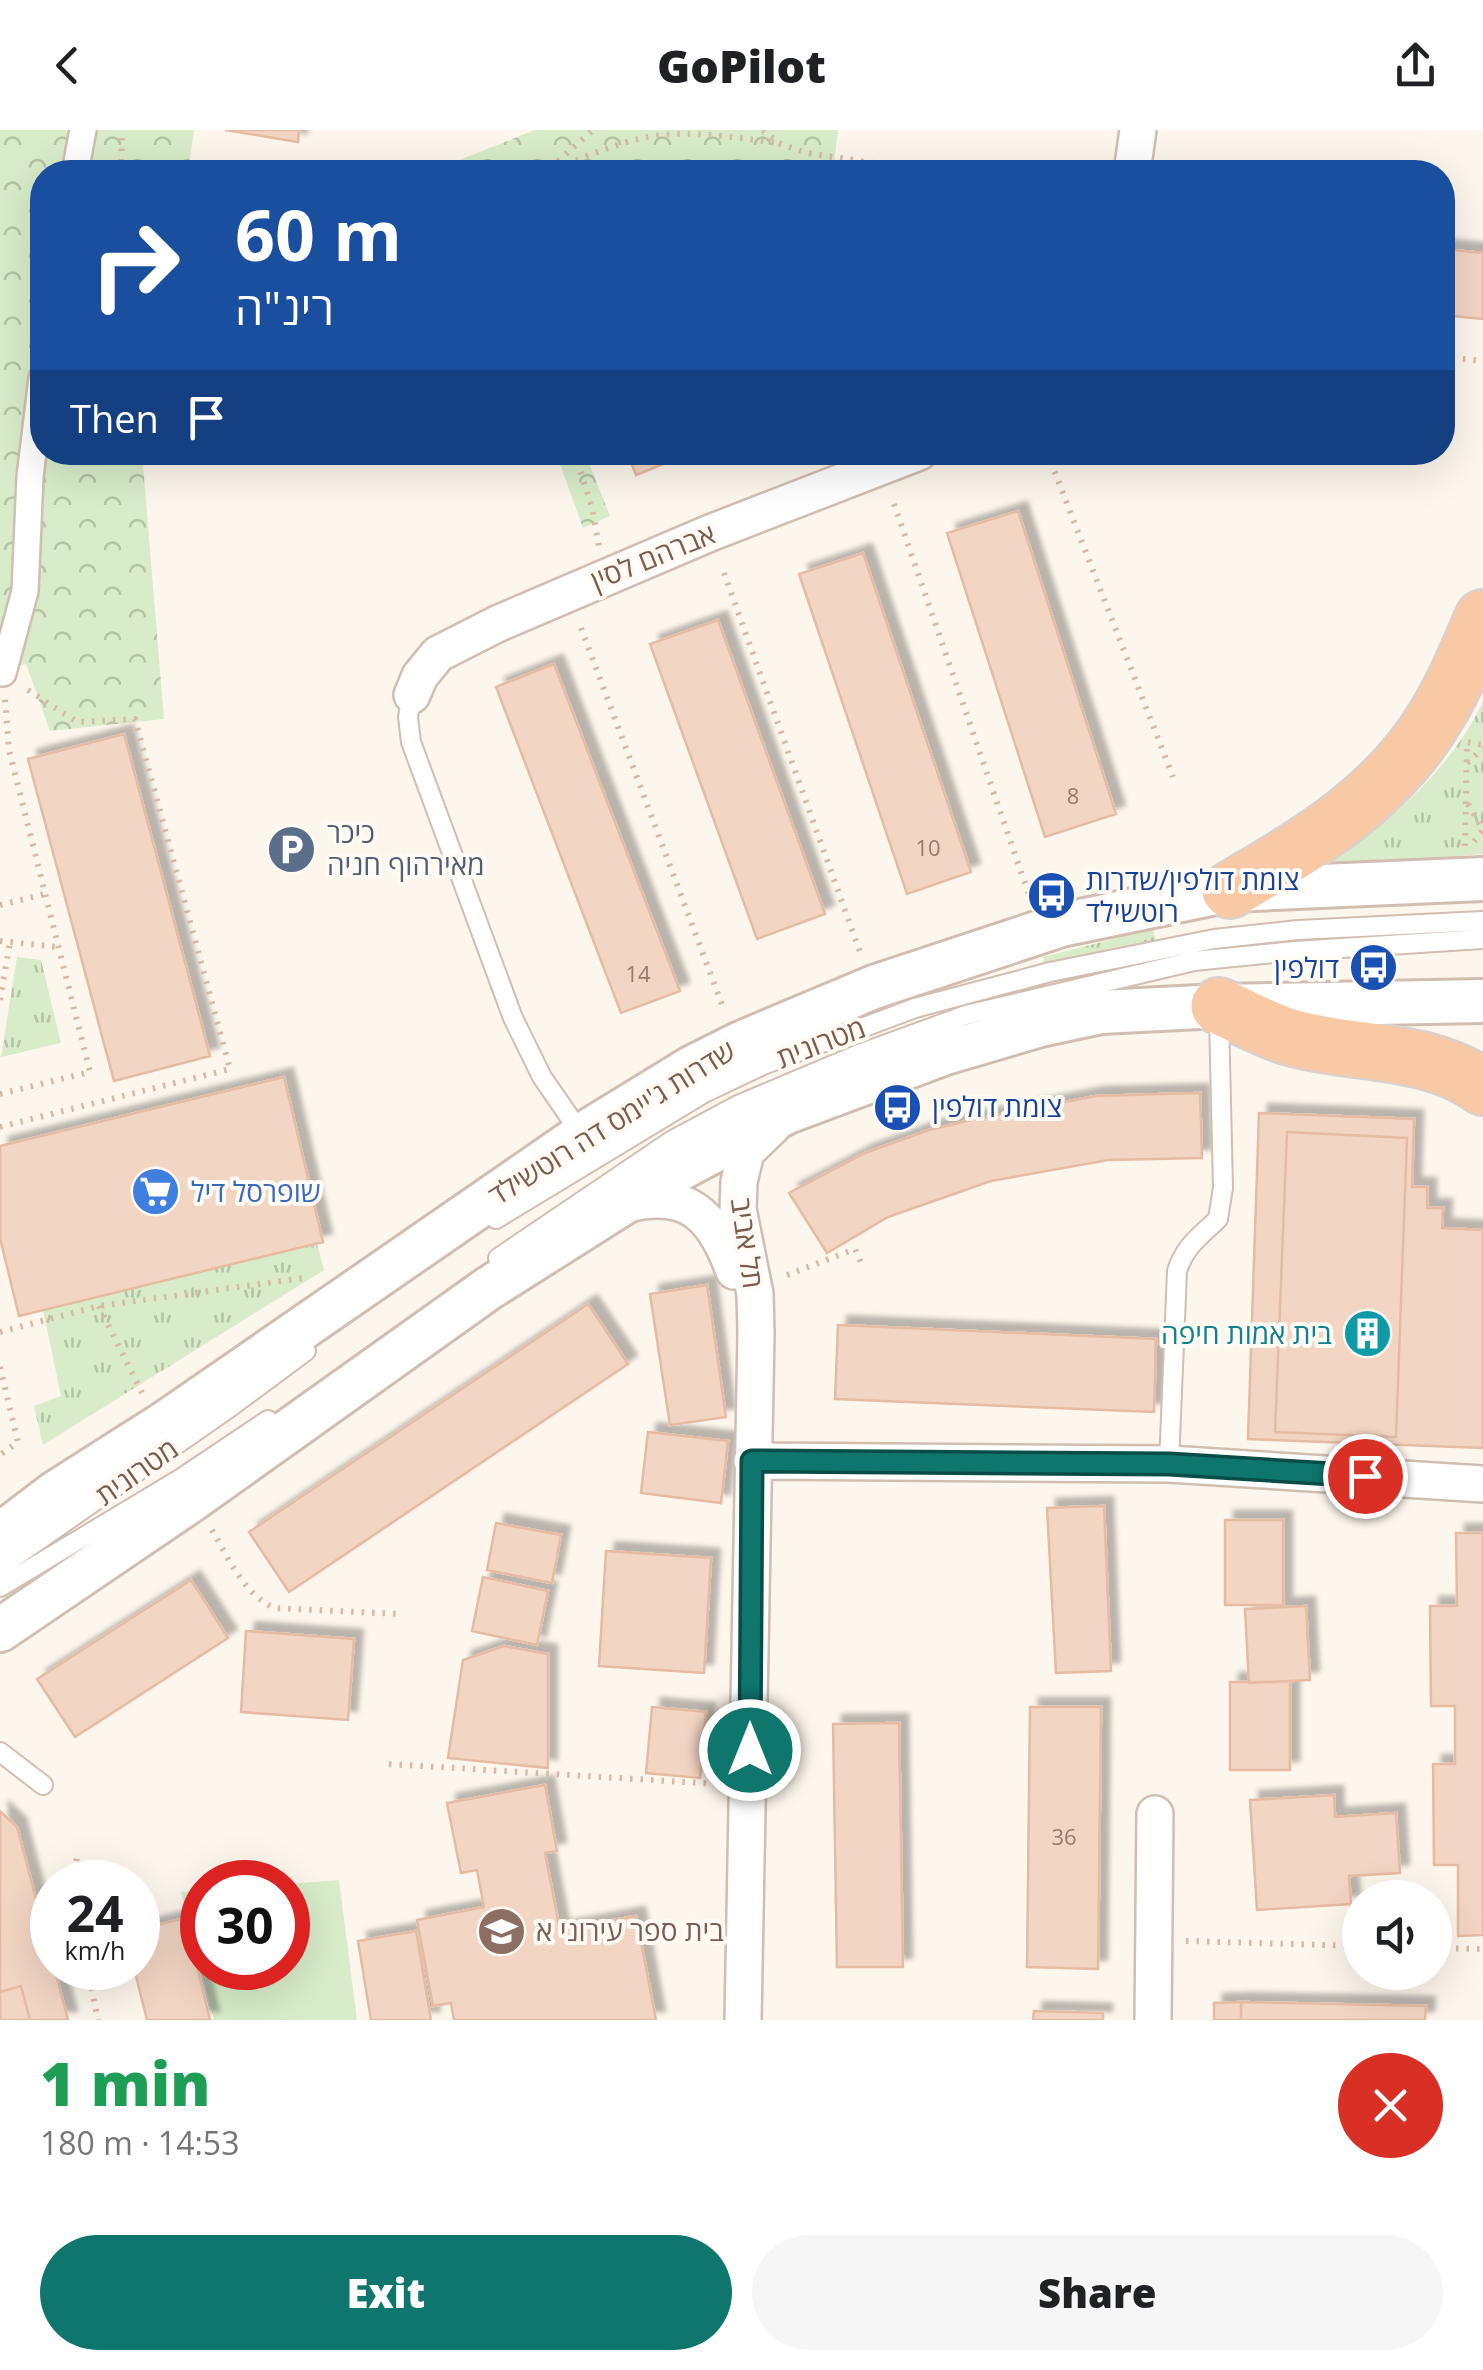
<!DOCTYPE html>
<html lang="en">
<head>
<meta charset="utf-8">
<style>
	:root { --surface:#fff; --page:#f6f6f6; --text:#202124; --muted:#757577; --accent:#0f766e }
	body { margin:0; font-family:"Open Sans","Noto Sans Hebrew",sans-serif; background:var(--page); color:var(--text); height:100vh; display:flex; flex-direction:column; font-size:38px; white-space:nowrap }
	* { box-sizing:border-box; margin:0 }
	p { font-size:32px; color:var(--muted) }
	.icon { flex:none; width:55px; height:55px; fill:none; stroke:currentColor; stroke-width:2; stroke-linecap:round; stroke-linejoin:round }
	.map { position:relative; height:1890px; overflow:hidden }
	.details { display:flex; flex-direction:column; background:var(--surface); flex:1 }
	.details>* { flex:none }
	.banner { position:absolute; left:30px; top:30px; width:1425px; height:305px; border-radius:40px; box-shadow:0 10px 40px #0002; background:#1a4fa0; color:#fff; overflow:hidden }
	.buttons { position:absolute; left:1342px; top:1750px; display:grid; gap:20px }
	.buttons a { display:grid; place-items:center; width:110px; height:110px; border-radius:50%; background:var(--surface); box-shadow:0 10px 40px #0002; font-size:50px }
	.speed { position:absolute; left:30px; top:1730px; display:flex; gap:20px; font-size:50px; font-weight:700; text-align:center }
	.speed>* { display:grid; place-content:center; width:130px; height:130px; border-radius:50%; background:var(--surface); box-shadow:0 10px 40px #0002; line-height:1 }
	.speed small { font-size:25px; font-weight:400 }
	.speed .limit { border:15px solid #d22; background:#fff; color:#111 }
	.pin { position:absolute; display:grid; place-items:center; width:85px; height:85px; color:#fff; margin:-42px; border:5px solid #fff; border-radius:50%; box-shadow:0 2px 10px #0007 }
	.me { position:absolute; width:110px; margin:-55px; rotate:0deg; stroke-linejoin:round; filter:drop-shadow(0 0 8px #0008) }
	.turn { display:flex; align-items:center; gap:35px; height:210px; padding:0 40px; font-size:45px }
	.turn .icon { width:130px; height:130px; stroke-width:2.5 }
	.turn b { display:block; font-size:70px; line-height:85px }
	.then { display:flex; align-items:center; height:95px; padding:0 40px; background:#0003; gap:20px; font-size:38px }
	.round { display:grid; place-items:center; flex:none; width:105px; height:105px; border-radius:52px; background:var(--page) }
	.summary { display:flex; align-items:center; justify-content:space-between; height:170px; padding:0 40px }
	h1 { font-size:60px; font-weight:800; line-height:75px; color:#1e9e55 }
	.button { display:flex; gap:20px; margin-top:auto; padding:20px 40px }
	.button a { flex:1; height:115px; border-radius:60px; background:var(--accent); color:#fff; font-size:40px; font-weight:800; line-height:115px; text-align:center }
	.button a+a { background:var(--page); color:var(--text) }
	header { display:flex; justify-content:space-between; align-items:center; height:130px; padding:0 40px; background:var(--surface); font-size:45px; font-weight:800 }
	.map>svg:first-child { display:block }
</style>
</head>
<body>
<header><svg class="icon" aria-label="back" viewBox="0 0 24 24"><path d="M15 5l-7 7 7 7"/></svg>GoPilot<svg class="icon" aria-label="share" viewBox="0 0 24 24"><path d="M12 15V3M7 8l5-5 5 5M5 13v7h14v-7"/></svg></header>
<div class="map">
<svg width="1483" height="1890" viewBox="0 0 1483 1890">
	<defs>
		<pattern id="grass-tufts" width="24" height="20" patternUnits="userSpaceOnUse" patternTransform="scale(2.5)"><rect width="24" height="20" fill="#d8ecc9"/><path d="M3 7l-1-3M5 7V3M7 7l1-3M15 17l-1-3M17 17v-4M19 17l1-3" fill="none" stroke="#b4c2a5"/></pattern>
		<pattern id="park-crowns" width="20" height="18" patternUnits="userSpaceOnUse" patternTransform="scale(2.5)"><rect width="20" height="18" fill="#d8ecc9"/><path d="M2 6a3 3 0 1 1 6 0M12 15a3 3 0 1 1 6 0" fill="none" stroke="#b4c2a5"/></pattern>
		<filter id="shadow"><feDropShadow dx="9" dy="-9" stdDeviation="2.5" flood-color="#0004"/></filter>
	</defs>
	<rect width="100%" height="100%" fill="#fdf6ec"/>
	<path fill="url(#grass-tufts)" d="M 1483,572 L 1483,724 L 1327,736 C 1390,691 1448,643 1483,572 Z
		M 1153,799 L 1156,812 L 1044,834 L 1043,827 Z
		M 17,827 L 41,830 L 61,913 L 1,927 Z
		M 317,1114 L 324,1140 L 43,1315 L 34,1276 L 61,1266 L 43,1180 Z"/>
	<path fill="url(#park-crowns)" d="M 0,0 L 194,0 L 188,42 L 42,42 L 42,322 L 142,323 L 164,589 L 50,601 L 26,534 L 0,539 Z
		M 535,0 L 838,0 L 834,33 L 948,42 L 429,42 Z
		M 556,323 L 585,323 L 610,386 L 583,398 Z"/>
	<path fill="#d8ecc9" d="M 339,1750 L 357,1890 L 214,1890 L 181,1762 L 202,1760 L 202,1838 L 288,1838 L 288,1754 Z"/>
	<path fill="#f3d5c3" stroke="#e6bba3" stroke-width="2.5" filter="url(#shadow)" d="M 225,0 L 299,0 L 298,12 Z
		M 1442,119 L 1483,123 L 1483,189 L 1442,185 Z
		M 627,322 L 693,322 L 636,345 Z
		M 1018,381 L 1116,684 L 1045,707 L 947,403 Z
		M 863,423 L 971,742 L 907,764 L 799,444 Z
		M 718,490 L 825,784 L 757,809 L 650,514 Z
		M 554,534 L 680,861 L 621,883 L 496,557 Z
		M 124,604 L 210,926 L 114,951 L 28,629 Z
		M 284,947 L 323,1112 L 19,1186 L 0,1108 L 0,1016 Z
		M 1200,963 L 1202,1028 L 1108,1030 L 991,1051 L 888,1087 L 827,1123 L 789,1063 L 865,1023 L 929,1000 L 971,990 L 1096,966 Z
		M 1259,983 L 1414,989 L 1412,1057 L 1427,1057 L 1427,1078 L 1443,1078 L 1442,1098 L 1483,1100 L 1483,1318 L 1248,1309 Z
		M 1287,1002 L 1407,1008 L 1396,1307 L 1275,1302 Z
		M 707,1155 L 726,1287 L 670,1295 L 650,1164 Z
		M 588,1174 L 628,1234 L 289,1462 L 249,1402 Z
		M 838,1195 L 1156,1209 L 1154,1282 L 835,1269 Z
		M 648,1302 L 728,1311 L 721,1373 L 641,1363 Z
		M 1104,1376 L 1111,1541 L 1056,1543 L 1047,1378 Z
		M 1225,1390 L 1283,1390 L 1283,1475 L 1225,1475 Z
		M 496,1393 L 561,1405 L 552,1453 L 487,1440 Z
		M 1456,1403 L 1483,1403 L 1483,1805 L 1458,1806 L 1458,1735 L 1434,1735 L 1433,1634 L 1455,1634 L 1455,1576 L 1431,1576 L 1430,1476 L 1457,1476 Z
		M 606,1421 L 711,1428 L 704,1543 L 599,1536 Z
		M 483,1447 L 548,1461 L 537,1515 L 472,1501 Z
		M 191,1450 L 228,1508 L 75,1607 L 37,1549 Z
		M 1306,1476 L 1310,1550 L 1249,1553 L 1245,1479 Z
		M 246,1501 L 354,1509 L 348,1590 L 241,1582 Z
		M 504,1516 L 548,1524 L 548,1638 L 448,1628 L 463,1530 Z
		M 1230,1552 L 1290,1552 L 1290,1640 L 1230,1640 Z
		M 652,1577 L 706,1582 L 700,1648 L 646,1643 Z
		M 1030,1577 L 1101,1577 L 1098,1839 L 1027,1837 Z
		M 899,1593 L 903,1837 L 837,1837 L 833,1594 Z
		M 545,1655 L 557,1721 L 545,1723 L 560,1800 L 636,1786 L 656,1890 L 454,1890 L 451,1873 L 433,1876 L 417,1790 L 484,1777 L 477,1740 L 461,1743 L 447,1673 Z
		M 1334,1665 L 1335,1687 L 1396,1683 L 1400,1743 L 1349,1746 L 1351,1774 L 1257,1780 L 1250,1670 Z
		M 0,1681 L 17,1697 L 68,1890 L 0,1890 Z
		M 185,1788 L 210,1890 L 147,1890 L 134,1838 L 138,1838 L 138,1800 Z
		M 416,1801 L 431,1890 L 371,1890 L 358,1811 Z
		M 21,1856 L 30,1890 L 0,1890 L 0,1862 Z
		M 1241,1872 L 1426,1876 L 1425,1890 L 1241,1890 Z
		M 1241,1872 L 1241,1890 L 1214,1890 L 1214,1873 Z
		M 1034,1881 L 1103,1883 L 1103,1890 L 1033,1890 Z"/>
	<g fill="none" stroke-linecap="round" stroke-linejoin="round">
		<defs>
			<path id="service" d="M 412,565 L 408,587 L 411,612 L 513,888 L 542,947 L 582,1005
				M 496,1089 L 704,963 L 763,935 L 915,878 L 1050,842 L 1214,809 L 1298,800 L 1483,791
				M 498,1128 L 671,1011 L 738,975 L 859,924 L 966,885 L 1194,831 L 1295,821 L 1483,809
				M 1169,1334 L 1177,1141 C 1185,1116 1200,1106 1218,1089 L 1223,1058 L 1219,886
				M 0,1437 L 229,1278 L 306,1221
				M 0,1457 L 180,1349 L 268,1290
				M 0,1622 L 43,1655"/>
			<path id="pedestrian" d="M 75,42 L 83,0
				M 3,543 L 25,461 L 30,347 L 42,248"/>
			<path id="minor" d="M 1132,42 L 1138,0
				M 412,565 L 420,546 L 438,524 L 497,494 L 710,403 L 919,322
				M 624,1075 C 687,1058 713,1084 734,1141
				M 752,1331 L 1169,1334 L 1483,1354
				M 743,1890 L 756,1203 L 755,1164 L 738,1079 L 739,1052 L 746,1022 L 774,995
				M 1153,1890 L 1155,1684"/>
			<path id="tertiary" d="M 0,1405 L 55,1363 L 165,1293 L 582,1005 L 693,937 L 741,913 L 874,857 L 1061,795 L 1230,760 L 1483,749
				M 0,1500 L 193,1369 L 489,1158 L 663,1048 L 787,982 L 945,923 L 1040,895 L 1101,882 L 1219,876 L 1483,871"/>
			<path id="trunk" d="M 1230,760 C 1309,715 1389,666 1436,586 C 1455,555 1469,521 1483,488
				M 1219,876 C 1242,886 1266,900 1290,907 C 1352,925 1428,917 1483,957"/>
		</defs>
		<use href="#service" stroke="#d1beb0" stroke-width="22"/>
		<use href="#pedestrian" stroke="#d1beb0" stroke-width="30"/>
		<use href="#minor" stroke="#d1beb0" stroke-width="40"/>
		<use href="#tertiary" stroke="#d1beb0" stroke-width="48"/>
		<use href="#trunk" stroke="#dad1cd" stroke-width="60"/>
		<path stroke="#d9b8a5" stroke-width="6" stroke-dasharray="2.5 8" stroke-linecap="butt" d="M 763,0 L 778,13 L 807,23 L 933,42
			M 550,38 L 593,0
			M 121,42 L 122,0
			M 547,42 C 583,28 621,10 660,5 C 699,1 739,8 778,13
			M 674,42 L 721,34 L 806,42
			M 1442,227 L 1483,231
			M 574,322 L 592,377 L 599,417
			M 1047,322 L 1173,647
			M 894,374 L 1029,765
			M 724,443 L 860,822
			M 581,498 L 724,880
			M 1467,633 L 1483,618
			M 1468,674 L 1483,700 L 1472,714
			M 1465,716 L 1467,612 L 1483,615
			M 0,775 L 45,764
			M 0,811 L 58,817
			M 0,870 L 10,812
			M 0,964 L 90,942 L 9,620 L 5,569
			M 0,997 L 230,939 L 135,589 L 77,592 L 25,558
			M 787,1145 L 855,1119 L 861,1133
			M 99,1176 L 143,1265
			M 0,1202 L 99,1176 L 304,1148
			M 0,1237 L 18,1312 L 0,1325
			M 212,1400 C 229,1429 243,1463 274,1478 L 399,1484
			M 389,1634 L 717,1654
			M 74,1752 L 77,1725
			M 1186,1811 L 1360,1816
			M 1435,1818 L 1483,1819
			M 87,1838 L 98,1890"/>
		<use href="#service" stroke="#fff" stroke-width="18"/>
		<use href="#pedestrian" stroke="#fff" stroke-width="25"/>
		<use href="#minor" stroke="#fff" stroke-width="35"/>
		<use href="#tertiary" stroke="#fff" stroke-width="42"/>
		<use href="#trunk" stroke="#f9c8a4" stroke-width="55"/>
	</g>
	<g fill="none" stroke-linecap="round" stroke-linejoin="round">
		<defs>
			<path id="route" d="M 750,1620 L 752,1331 L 1169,1334 L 1365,1346"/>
		</defs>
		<use href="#route" stroke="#0a4d48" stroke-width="25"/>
		<use href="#route" stroke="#0f766e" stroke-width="18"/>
	</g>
	<defs>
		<symbol id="parking-disc" viewBox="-11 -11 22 22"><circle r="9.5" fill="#5c6f8a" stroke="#fffaf3"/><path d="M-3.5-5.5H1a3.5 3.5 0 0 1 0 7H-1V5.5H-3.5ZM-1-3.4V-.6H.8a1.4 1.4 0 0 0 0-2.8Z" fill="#fff"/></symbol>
		<symbol id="bus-disc" viewBox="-11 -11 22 22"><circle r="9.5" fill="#1a4fb4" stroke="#fffaf3"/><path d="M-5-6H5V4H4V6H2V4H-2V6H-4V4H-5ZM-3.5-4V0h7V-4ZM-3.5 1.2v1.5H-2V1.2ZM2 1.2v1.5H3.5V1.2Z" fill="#fff"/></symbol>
		<symbol id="supermarket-disc" viewBox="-11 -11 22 22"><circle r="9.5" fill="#3f7fe0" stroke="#fffaf3"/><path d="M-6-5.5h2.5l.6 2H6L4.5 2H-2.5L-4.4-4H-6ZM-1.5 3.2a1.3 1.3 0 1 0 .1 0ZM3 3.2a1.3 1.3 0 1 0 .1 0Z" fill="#fff"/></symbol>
		<symbol id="building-disc" viewBox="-11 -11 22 22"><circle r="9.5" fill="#0f9aa8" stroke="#fffaf3"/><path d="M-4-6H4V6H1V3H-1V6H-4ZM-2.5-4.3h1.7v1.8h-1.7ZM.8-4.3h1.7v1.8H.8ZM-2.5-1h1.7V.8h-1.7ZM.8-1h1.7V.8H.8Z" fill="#fff"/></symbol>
		<symbol id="school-disc" viewBox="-11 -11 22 22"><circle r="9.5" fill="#8d6e63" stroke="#fffaf3"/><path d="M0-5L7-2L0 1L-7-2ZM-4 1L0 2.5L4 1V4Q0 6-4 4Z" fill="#fff"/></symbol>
	</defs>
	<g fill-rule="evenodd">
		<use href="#parking-disc" x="264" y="692" width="55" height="55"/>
		<use href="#bus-disc" x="1024" y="738" width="55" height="55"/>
		<use href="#bus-disc" x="1346" y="810" width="55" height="55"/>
		<use href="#bus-disc" x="870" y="950" width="55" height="55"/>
		<use href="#supermarket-disc" x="128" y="1034" width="55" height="55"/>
		<use href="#building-disc" x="1340" y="1176" width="55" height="55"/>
		<use href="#school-disc" x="474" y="1774" width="55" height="55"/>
	</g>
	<g text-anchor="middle" stroke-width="8" stroke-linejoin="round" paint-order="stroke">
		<g font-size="22" fill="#987a6a">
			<text x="1073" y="674">8</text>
			<text x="928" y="726">10</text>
			<text x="638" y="852">14</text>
			<text x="1064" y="1715">36</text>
		</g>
		<g font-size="28" fill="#7a5c4d" stroke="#fffaf3">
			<text transform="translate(653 427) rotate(-22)" y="10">אברהם לסין</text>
			<text transform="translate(821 913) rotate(-21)" y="10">מטרונית</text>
			<text transform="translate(612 993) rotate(-32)" y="10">שדרות ג'יימס דה רוטשילד</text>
			<text transform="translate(747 1113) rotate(82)" y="10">תל אביב</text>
			<text transform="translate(137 1342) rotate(-35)" y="10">מטרונית</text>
		</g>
		<g font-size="28" fill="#4e5e75" stroke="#fffaf3" text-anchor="start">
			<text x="327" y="713">כיכר<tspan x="327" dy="32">מאירהוף חניה</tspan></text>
		</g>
		<g font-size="28" fill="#164399" stroke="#fffaf3" text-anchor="start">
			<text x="1086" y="760">צומת דולפין/שדרות<tspan x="1086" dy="32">רוטשילד</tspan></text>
			<text x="1339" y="848" text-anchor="end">דולפין</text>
			<text x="932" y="987">צומת דולפין</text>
		</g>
		<g font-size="28" fill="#366cbe" stroke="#fffaf3" text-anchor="start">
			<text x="191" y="1072">שופרסל דיל</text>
		</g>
		<g font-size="28" fill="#0d838f" stroke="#fffaf3" text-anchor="end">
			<text x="1332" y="1214">בית אמות חיפה</text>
		</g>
		<g font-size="28" fill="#785e54" stroke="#fffaf3" text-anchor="start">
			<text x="536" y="1811">בית ספר עירוני א</text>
		</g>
	</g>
</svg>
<div class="buttons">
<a><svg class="icon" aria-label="sound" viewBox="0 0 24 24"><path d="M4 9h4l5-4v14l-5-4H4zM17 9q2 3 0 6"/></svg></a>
</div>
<div class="speed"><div>24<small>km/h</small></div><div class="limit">30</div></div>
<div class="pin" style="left:1365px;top:1346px;background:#d93025"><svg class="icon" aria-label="arrive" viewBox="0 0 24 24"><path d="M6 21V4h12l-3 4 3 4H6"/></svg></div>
<svg class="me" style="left:750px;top:1620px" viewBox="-20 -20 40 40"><circle r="17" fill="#0f766e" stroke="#fff" stroke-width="3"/><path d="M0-11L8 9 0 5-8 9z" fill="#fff"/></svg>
<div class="banner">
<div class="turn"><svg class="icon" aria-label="right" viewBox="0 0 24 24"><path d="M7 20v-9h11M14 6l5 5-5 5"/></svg><div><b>60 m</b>רינ&quot;ה</div></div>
<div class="then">Then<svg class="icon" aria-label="arrive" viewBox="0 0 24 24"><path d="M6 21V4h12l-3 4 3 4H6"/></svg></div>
</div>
</div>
<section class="details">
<div class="summary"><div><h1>1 min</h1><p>180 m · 14:53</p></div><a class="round" style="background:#d93025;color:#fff"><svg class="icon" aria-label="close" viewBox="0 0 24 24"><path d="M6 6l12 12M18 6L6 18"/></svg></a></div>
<div class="button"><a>Exit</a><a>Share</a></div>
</section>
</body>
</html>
